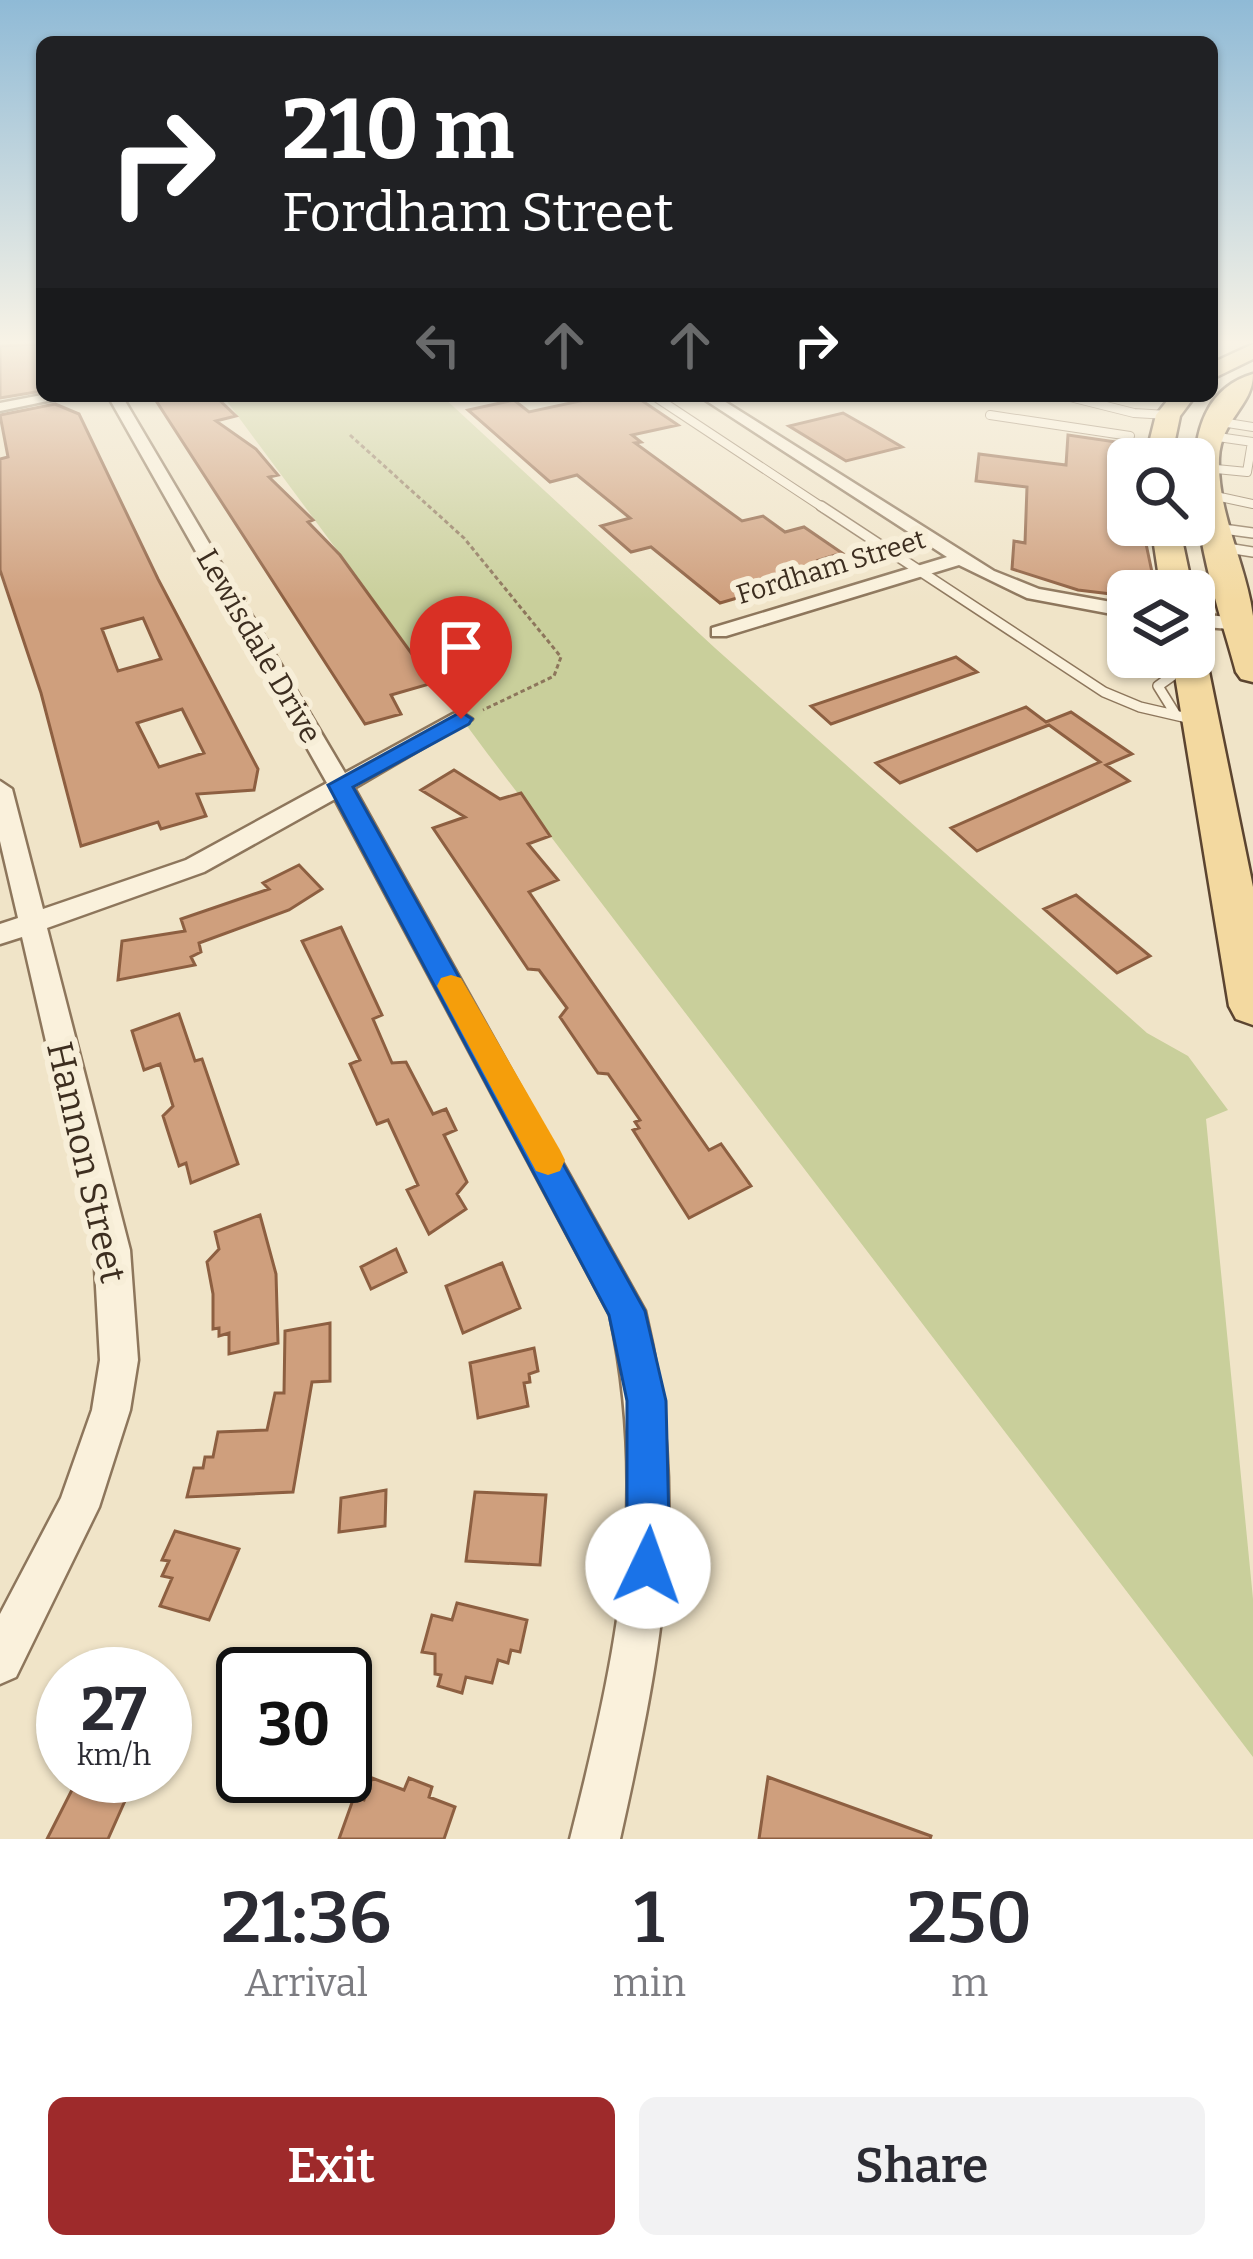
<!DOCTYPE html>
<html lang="en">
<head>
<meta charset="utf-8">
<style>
	:root { --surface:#fff; --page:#f2f2f3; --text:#2b2b33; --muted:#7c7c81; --accent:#9e2a2b }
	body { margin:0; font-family:Bitter,serif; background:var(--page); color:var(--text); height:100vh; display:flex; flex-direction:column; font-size:45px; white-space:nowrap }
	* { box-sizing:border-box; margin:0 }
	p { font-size:39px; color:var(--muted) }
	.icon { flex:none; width:66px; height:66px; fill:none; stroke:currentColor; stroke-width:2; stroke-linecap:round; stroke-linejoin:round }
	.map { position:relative; height:1839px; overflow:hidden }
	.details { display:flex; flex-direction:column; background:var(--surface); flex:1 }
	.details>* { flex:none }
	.guide { position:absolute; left:36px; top:36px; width:1182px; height:366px; border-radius:18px; box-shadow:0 3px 9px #0004; background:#202124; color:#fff; overflow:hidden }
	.tools { position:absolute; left:1107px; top:438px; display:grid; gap:24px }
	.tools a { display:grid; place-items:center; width:108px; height:108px; border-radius:18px; background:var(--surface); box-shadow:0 3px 9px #0004; font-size:60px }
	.speed { position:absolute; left:36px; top:1647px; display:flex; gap:24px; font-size:60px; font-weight:700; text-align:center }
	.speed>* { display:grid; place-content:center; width:156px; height:156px; border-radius:50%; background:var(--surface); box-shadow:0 3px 9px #0004; line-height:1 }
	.speed small { font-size:30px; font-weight:400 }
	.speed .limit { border:6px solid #111; border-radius:18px; background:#fff; color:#111 }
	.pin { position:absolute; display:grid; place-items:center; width:102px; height:102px; color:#fff; margin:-123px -51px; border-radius:50% 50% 50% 0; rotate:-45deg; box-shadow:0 0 12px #0007 }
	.pin .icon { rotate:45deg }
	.me { position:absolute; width:132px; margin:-66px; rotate:3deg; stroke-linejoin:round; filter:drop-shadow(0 0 9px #0008) }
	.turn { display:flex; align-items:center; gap:42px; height:252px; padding:0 48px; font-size:54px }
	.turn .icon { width:156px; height:156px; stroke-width:2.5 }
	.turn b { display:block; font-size:84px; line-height:102px }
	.lanes { display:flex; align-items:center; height:114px; padding:0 48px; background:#0003; justify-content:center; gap:60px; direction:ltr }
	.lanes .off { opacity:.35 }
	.eta { display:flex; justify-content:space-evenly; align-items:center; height:204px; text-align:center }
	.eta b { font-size:72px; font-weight:600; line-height:84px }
	.action { display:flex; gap:24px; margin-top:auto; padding:24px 48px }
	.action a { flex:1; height:138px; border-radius:18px; background:var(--accent); color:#fff; font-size:48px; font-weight:600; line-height:138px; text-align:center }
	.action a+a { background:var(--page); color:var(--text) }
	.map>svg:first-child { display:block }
</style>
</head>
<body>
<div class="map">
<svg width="1253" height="1839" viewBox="0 0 1253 1839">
	<rect width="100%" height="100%" fill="#f0e4c8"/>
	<path fill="#c9cf9b" d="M 223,396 L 442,396 L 715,648 L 1147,1033 L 1188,1056 L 1228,1110 L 1206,1119 L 1253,1599 L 1253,1757 L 487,753 Z"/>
	<path fill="#cf9f7d" stroke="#8d5f41" stroke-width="3" fill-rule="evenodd" d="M 42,344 L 42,391 L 0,398 L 0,346 Z
		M 153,396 L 215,396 L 236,416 L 216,421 L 256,449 L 278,475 L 269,477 L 313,520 L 308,522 L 340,555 L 433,683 L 391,695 L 401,714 L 365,724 Z
		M 603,396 L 635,396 L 678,425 L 632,435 L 641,442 L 635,443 L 742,521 L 763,516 L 785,532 L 804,527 L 842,553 L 819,560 L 833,570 L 720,603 L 651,547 L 631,552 L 601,526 L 630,518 L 577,475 L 550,482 L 468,410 L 514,400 L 529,412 Z
		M 55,404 L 79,414 L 158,579 L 258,769 L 254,790 L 197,794 L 206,816 L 161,829 L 158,822 L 81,846 L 41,693 L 0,570 L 0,459 L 8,457 L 0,415 ZM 143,618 L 161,659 L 118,671 L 102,629 ZM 182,709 L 204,753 L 159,767 L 137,723 Z
		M 843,413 L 873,430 L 902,447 L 846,461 L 789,426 Z
		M 1068,435 L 1123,443 L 1128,525 L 1142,525 L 1156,591 L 1128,591 L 1128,596 L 1078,590 L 1012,569 L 1014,541 L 1025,543 L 1027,487 L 976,481 L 979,454 L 1066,465 Z
		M 956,657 L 977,672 L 831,724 L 811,706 Z
		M 1026,707 L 1046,722 L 1071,712 L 1132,754 L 1106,765 L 1129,781 L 977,851 L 951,828 L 1100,762 L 1049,725 L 900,783 L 876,763 Z
		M 454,770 L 500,799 L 521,793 L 550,836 L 528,844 L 558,880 L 529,892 L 709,1150 L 721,1144 L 751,1186 L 689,1218 L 633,1130 L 639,1128 L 635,1122 L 640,1120 L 608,1074 L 598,1073 L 560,1017 L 567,1008 L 539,970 L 528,969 L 433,828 L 465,817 L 421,790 Z
		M 299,865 L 322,889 L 289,910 L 199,943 L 201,952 L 191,957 L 195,965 L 118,980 L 122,941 L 185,931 L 181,919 L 269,889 L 263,883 Z
		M 1076,895 L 1150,956 L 1117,973 L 1044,909 Z
		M 341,927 L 382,1015 L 373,1019 L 392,1063 L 406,1062 L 433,1114 L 446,1109 L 456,1130 L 444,1135 L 467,1182 L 457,1194 L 466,1209 L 429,1234 L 407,1190 L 418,1185 L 388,1120 L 377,1124 L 350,1064 L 360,1060 L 302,941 Z
		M 179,1014 L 195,1061 L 202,1059 L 238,1164 L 191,1183 L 186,1163 L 179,1166 L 163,1116 L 173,1106 L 160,1064 L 144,1070 L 132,1031 Z
		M 260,1215 L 276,1274 L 278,1343 L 229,1354 L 229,1333 L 219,1336 L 219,1328 L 213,1329 L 213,1294 L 207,1262 L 219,1249 L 215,1232 Z
		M 396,1249 L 406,1272 L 371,1289 L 361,1267 Z
		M 502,1263 L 520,1308 L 463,1333 L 446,1286 Z
		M 330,1323 L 330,1381 L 312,1382 L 293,1492 L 187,1497 L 194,1468 L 203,1468 L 205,1457 L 213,1457 L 218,1432 L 267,1430 L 275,1393 L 284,1393 L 285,1331 Z
		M 534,1348 L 538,1371 L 529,1374 L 530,1382 L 524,1383 L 528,1406 L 478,1418 L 470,1363 Z
		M 386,1490 L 385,1526 L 339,1532 L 341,1498 Z
		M 475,1492 L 546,1495 L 540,1565 L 466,1561 Z
		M 175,1531 L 239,1549 L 209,1620 L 160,1606 L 172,1578 L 162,1576 L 169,1561 L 162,1560 Z
		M 457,1603 L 527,1620 L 520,1652 L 511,1650 L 508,1663 L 498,1660 L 492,1683 L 466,1677 L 462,1693 L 438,1686 L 441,1675 L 435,1674 L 435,1654 L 422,1652 L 432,1615 L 452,1620 Z
		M 79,1776 L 136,1776 L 108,1839 L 47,1839 Z
		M 768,1777 L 931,1836 L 930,1839 L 759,1839 Z
		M 372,1778 L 404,1790 L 409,1778 L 432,1787 L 429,1797 L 455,1807 L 444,1839 L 339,1839 L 354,1797 L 364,1800 Z"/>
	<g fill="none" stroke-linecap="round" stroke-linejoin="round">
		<defs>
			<path id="lane-far1" d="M 654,396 L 825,509
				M 1066,396 L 1134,413 L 1168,415
				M 1159,396 L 1179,400
				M 990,415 L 1130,436
				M 1215,421 L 1253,427
				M 1211,436 L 1253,442
				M 1206,468 L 1247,472 L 1252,442
				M 1211,495 L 1253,504"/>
			<path id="lane" d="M 821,506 L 1104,692 L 1140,707 L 1196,720
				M 1216,528 L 1253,533
				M 1221,547 L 1253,552
				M 1118,610 L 1121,623 L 1128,627
				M 1169,657 L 1172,676 L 1158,686 L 1176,715"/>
			<path id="street" d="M 42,395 L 71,396 L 0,411 L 0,403 Z
				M 108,396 L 122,396 L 345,773 L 453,714 L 461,712 L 472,719 L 354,788 L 645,1311 C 691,1504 662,1650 620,1839 L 570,1839 C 616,1657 650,1503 610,1315 L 335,799 L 204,872 L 47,928 L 130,1250 L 138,1360 L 130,1410 L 99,1507 L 16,1677 L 0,1684 L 0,1614 L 61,1498 L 92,1410 L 100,1360 L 94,1250 L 22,937 L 0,944 L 0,924 L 18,918 L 0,841 L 0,781 L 12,789 L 43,909 L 186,860 L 327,783 Z
				M 699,396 L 716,396 L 994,571 L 1039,589 L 1128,605 L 1128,617 L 1027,598 L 959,565 L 726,636 L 712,636 L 712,628 L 947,557 Z
				M 1194,614 L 1241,618 L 1251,624 L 1241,630 L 1194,626 Z"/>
			<path id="primary" d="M 1253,344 L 1253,359 L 1212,379 L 1212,363 Z
				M 1253,374 C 1253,406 1221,419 1219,458 C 1217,514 1246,563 1253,616 C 1253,637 1253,661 1253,682 L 1241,679 L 1236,672 C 1217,599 1144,406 1253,374 Z
				M 1171,396 L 1195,396 L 1180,416 L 1171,459 L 1145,459 L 1156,415 Z
				M 1151,525 L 1179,525 L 1193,591 L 1161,591 Z
				M 1194,648 L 1206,657 L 1253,887 L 1253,1025 L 1236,1019 L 1229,1006 L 1172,657 L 1194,657 Z"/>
		</defs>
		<use href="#lane-far1" stroke="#8d765c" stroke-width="10"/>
		<use href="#lane" stroke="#8d765c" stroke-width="12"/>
		<use href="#street" stroke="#8d765c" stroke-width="5"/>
		<use href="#primary" stroke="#5b4430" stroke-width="5"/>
		<path stroke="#8d765c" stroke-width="3" stroke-dasharray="4.5 3" stroke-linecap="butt" d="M 350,435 L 464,538 L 561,657 L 554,676 L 483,710"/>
		<use href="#lane-far1" stroke="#faf1dc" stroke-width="8"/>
		<use href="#lane" stroke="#faf1dc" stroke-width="9"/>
		<use href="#street" fill="#faf1dc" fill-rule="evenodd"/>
		<use href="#primary" fill="#f3d9a0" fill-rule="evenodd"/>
	</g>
	<linearGradient id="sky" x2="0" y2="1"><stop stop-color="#8fbad6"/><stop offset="0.57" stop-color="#f8f3e6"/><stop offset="1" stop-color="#f8f3e6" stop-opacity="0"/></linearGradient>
	<rect width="1253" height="601" fill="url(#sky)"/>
	<path fill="#1a73e8" stroke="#114b97" stroke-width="3" d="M 461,712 L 472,719 L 469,724 L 353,787 L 645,1311 L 666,1401 L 670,1566 L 664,1582 L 648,1588 L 633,1582 L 627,1566 L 627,1401 L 609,1315 L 328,785 Z"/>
	<path fill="#f59e0b" d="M 451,975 L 461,978 L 560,1150 L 565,1160 L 560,1171 L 548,1175 L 536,1171 L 437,986 L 441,978 Z"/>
	<g text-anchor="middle" stroke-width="12" stroke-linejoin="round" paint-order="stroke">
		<g font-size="27" fill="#3d2e20" stroke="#f7eed8">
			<text transform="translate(831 567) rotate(-17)" y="9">Fordham Street</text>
		</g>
		<g font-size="30" fill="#3d2e20" stroke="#f7eed8">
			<text transform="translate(259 646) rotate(60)" y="10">Lewisdale Drive</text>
		</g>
		<g font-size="36" fill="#3d2e20" stroke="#f7eed8">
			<text transform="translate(87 1162) rotate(77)" y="13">Hannon Street</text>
		</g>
	</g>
</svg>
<div class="tools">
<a><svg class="icon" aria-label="search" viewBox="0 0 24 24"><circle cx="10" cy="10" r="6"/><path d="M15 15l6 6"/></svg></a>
<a><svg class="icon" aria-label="layers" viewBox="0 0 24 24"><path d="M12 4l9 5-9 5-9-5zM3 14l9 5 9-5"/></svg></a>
</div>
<div class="speed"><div>27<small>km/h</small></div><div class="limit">30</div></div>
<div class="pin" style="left:461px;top:719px;background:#d93025"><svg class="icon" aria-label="arrive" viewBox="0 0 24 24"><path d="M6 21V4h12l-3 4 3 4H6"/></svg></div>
<svg class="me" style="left:648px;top:1566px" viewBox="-20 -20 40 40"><circle r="19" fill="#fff"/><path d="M0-13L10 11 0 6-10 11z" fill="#1a73e8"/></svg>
<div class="guide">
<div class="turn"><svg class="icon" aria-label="right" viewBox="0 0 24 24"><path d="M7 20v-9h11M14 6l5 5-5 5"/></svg><div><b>210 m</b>Fordham Street</div></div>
<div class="lanes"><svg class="icon off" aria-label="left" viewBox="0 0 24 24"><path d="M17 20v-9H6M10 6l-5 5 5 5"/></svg><svg class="icon off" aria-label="ahead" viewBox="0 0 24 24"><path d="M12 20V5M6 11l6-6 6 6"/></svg><svg class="icon off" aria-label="ahead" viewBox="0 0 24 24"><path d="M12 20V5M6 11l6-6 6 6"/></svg><svg class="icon" aria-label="right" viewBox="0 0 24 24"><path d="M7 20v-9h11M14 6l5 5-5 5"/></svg></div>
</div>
</div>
<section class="details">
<div class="eta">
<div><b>21:36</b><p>Arrival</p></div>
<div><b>1</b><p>min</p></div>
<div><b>250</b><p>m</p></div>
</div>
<div class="action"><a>Exit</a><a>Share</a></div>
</section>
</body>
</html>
